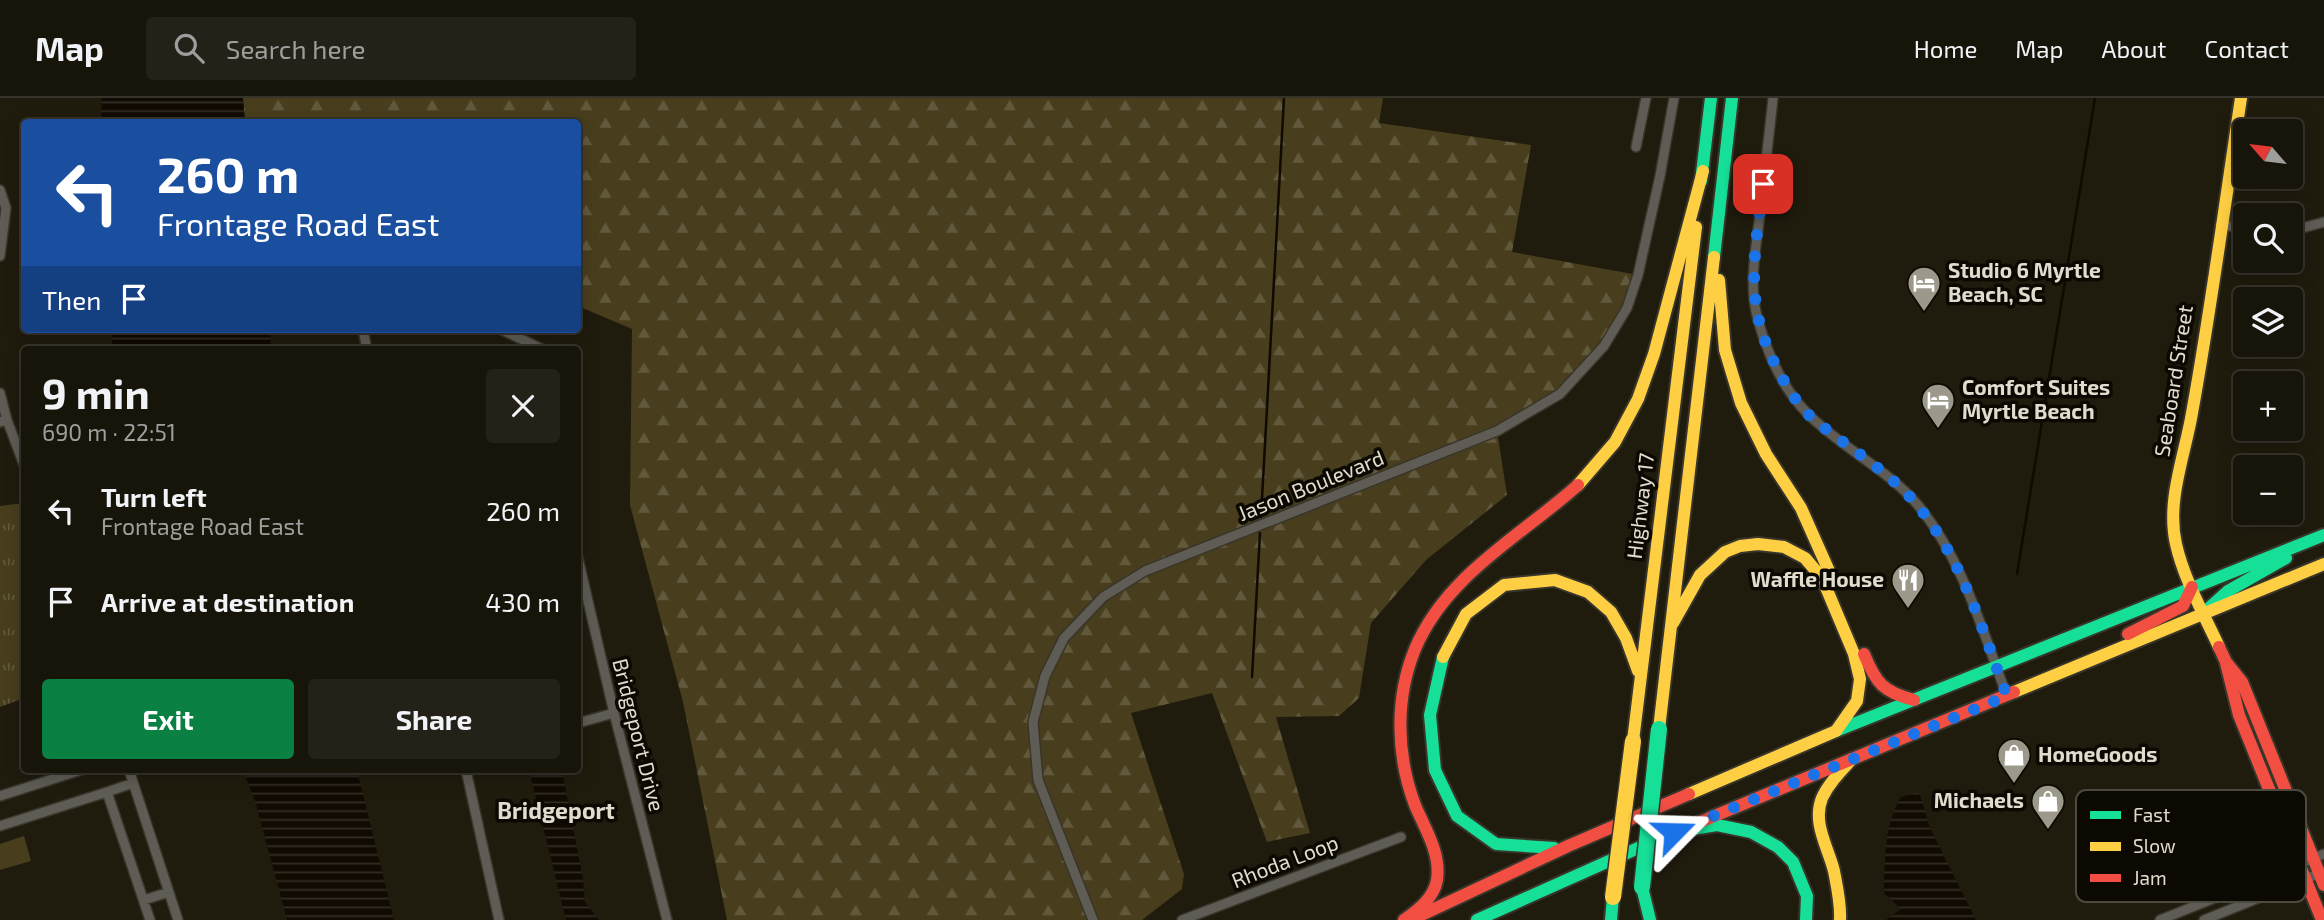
<!DOCTYPE html>
<html lang="en">
<head>
<meta charset="utf-8">
<style>
	:root { --surface:#17140a; --page:#242118; --text:#f1f3f6; --muted:#9e9e9c; --line:#36332b; --accent:#0b8043 }
	body { margin:0; font-family:"Exo 2",sans-serif; background:var(--page); color:var(--text); height:100vh; display:flex; flex-direction:column; font-size:26px; white-space:nowrap }
	* { box-sizing:border-box; margin:0 }
	p { font-size:23px; color:var(--muted) }
	.icon { flex:none; width:38px; height:38px; fill:none; stroke:currentColor; stroke-width:2; stroke-linecap:round; stroke-linejoin:round }
	.map { position:relative; flex:1; overflow:hidden }
	.side { position:absolute; left:21px; top:248px; width:560px; height:427px; display:flex; flex-direction:column; background:var(--surface); border-radius:7px; box-shadow:0 4px 18px #0003,0 0 0 2px var(--line) }
	.side>* { flex:none }
	.hud { position:absolute; left:21px; top:21px; width:560px; height:214px; border-radius:7px; box-shadow:0 4px 18px #0003,0 0 0 2px var(--line); background:#1a4fa0; color:#fff; overflow:hidden }
	.needle { width:46px; rotate:298deg }
	.fabs { position:absolute; left:2233px; top:21px; display:grid; gap:14px }
	.fabs a { display:grid; place-items:center; width:70px; height:70px; border-radius:7px; background:var(--surface); box-shadow:0 4px 18px #0003,0 0 0 2px var(--line); font-size:35px }
	.pin { position:absolute; display:grid; place-items:center; width:60px; height:60px; color:#fff; margin:-30px; border-radius:14px; box-shadow:0 4px 10px #0006 }
	.me { position:absolute; width:77px; margin:-38px; rotate:68deg; stroke-linejoin:round; filter:drop-shadow(0 0 5px #0008) }
	.turn { display:flex; align-items:center; gap:24px; height:147px; padding:0 21px; font-size:32px }
	.turn .icon { width:91px; height:91px; stroke-width:2.5 }
	.turn b { display:block; font-size:49px; line-height:60px }
	.then { display:flex; align-items:center; height:66px; padding:0 21px; background:#0003; gap:14px; font-size:26px }
	.round { display:grid; place-items:center; flex:none; width:74px; height:74px; border-radius:7px; background:var(--page) }
	.head { display:flex; align-items:center; justify-content:space-between; height:119px; padding:0 21px }
	h1 { font-size:42px; font-weight:700; line-height:52px }
	.primary-button { display:flex; gap:14px; margin-top:auto; padding:14px 21px }
	.primary-button a { flex:1; height:80px; border-radius:7px; background:var(--accent); color:#fff; font-size:28px; font-weight:700; line-height:80px; text-align:center }
	.primary-button a+a { background:var(--page); color:var(--text) }
	ul { padding:0; list-style:none }
	li { display:flex; align-items:center; gap:21px; height:91px; padding:0 21px }
	li div { flex:1 }
	li b { display:block; font-size:26px }
	li em { font-style:normal }
	header { display:flex; align-items:center; gap:42px; box-sizing:border-box; height:98px; padding:0 35px; background:var(--surface); border-bottom:2px solid var(--line) }
	header strong { font-size:33px }
	nav { display:flex; gap:38px; margin-inline-start:auto; font-size:24px }
	.search { width:490px; height:63px; background:var(--page); display:flex; align-items:center; gap:18px; box-sizing:border-box; padding:0 24px; border-radius:7px; color:var(--muted); font-size:26px }
	.map>svg:first-child { display:block }
</style>
</head>
<body>
<header>
<strong>Map</strong>
<div class="search"><svg class="icon" aria-label="search" viewBox="0 0 24 24"><circle cx="10" cy="10" r="6"/><path d="M15 15l6 6"/></svg>Search here</div>
<nav><a>Home</a><a>Map</a><a>About</a><a>Contact</a></nav>
</header>
<div class="map">
<svg width="2324" height="822" viewBox="0 0 2324 822">
	<defs>
		<pattern id="grass-tufts" width="24" height="20" patternUnits="userSpaceOnUse" patternTransform="scale(1.75)"><rect width="24" height="20" fill="#483e1d"/><path d="M3 7l-1-3M5 7V3M7 7l1-3M15 17l-1-3M17 17v-4M19 17l1-3" fill="none" stroke="#62593d"/></pattern>
		<pattern id="forest-firs" width="22" height="20" patternUnits="userSpaceOnUse" patternTransform="scale(1.75)"><rect width="22" height="20" fill="#483e1d"/><path d="M5 1l3.5 6h-7zM16 11l3.5 6h-7z" fill="#62593d"/></pattern>
		<pattern id="water-rules" width="6" height="5" patternUnits="userSpaceOnUse" patternTransform="scale(1.75)"><rect width="6" height="5" fill="#100a01"/><path d="M0 2.5h6" fill="none" stroke="#322d25"/></pattern>
	</defs>
	<rect width="100%" height="100%" fill="#1f1b0d"/>
	<path fill="url(#grass-tufts)" d="M 24,405 L 24,600 L 0,609 L 0,408 Z"/>
	<path fill="url(#forest-firs)" d="M 243,0 L 1383,0 L 1379,25 L 1531,47 L 1512,154 L 1638,177 L 1627,210 L 1604,248 L 1560,296 L 1497,333 L 1507,397 L 1426,462 L 1371,525 L 1359,600 L 1339,618 L 1276,619 L 1310,735 L 1267,744 L 1212,595 L 1131,615 L 1184,776 L 1182,791 L 1142,822 L 727,822 L 683,604 L 630,407 L 632,231 L 578,208 L 578,24 L 245,24 Z"/>
	<path fill="#483e1d" d="M 24,738 L 31,763 L 0,772 L 0,746 Z"/>
	<path fill="url(#water-rules)" d="M 101,0 L 243,0 L 245,24 L 102,24 Z
		M 112,231 L 269,231 L 272,252 L 112,252 Z
		M 243,672 L 357,672 L 394,822 L 287,822 L 256,706 Z
		M 529,672 L 562,672 L 583,781 L 585,804 L 599,822 L 566,822 Z
		M 1919,694 L 1930,730 L 1976,822 L 1886,822 L 1901,811 L 1884,795 C 1885,761 1884,728 1901,699 Z"/>
	<g fill="none" stroke-linecap="round" stroke-linejoin="round">
		<path stroke="#100a01" stroke-width="2.5" d="M 1261,419 L 1284,0
			M 2017,476 L 2095,0
			M 1252,579 L 1260,435"/>
		<defs>
			<path id="street" d="M 1773,0 C 1769,39 1764,77 1760,116 C 1756,151 1748,187 1758,222 C 1767,254 1783,291 1807,315 C 1840,349 1886,370 1917,406 C 1963,461 1982,532 2007,598
				M 1636,49 L 1646,0
				M 0,92 L 6,110 L 0,158
				M 2220,127 L 2245,130
				M 2291,133 L 2324,124
				M 363,231 L 367,252
				M 500,231 L 544,252
				M 0,295 L 7,322 L 0,324
				M 7,322 L 24,367
				M 578,460 L 614,615 L 667,822
				M 578,625 L 614,615
				M 129,672 L 178,822
				M 466,672 L 499,822
				M 107,694 L 133,685
				M 0,698 L 81,672
				M 0,728 L 107,694 L 150,822
				M 144,802 L 169,794
				M 1093,822 L 1038,682 L 1033,624 L 1045,578 L 1064,540 L 1103,499 L 1145,473 L 1497,333 L 1560,296 L 1604,248 L 1627,210 L 1638,177 L 1660,78 L 1674,0
				M 1182,822 L 1401,739
				M 2160,822 L 2324,756
				M 2204,822 L 2323,774"/>
			<path id="fast" d="M 1701,83 L 1711,0
				M 1714,159 L 1732,0
				M 2207,512 L 2228,493 L 2286,460
				M 1443,559 L 1430,617 L 1435,672 L 1457,718 L 1496,746 L 1554,750
				M 1836,633 L 2324,437
				M 1642,789 L 1650,822
				M 1477,822 L 1674,734 L 1717,727 L 1751,734 L 1778,749 L 1793,764 L 1807,798 L 1806,822
				M 1611,822 L 1613,799"/>
			<path id="slow" d="M 1719,182 L 1725,252 L 1741,305 L 1766,356 L 1801,410 L 1833,482
				M 1578,387 L 1615,344 L 1638,301 L 1654,256 L 1703,73
				M 1673,525 L 1700,477 L 1725,454 L 1740,448 L 1758,446 L 1784,449 L 1805,460 L 1822,480 L 1854,556 L 1860,581 L 1857,603 L 1836,633 L 1689,696
				M 2219,549 C 2204,516 2184,482 2176,446 C 2166,403 2185,357 2192,315 C 2211,211 2225,105 2241,0
				M 1443,559 L 1466,516 L 1504,487 L 1555,482 L 1588,494 L 1611,514 L 1626,540 L 1638,573
				M 2014,594 L 2324,466
				M 1659,631 L 1714,159
				M 1633,643 L 1696,129
				M 1840,822 C 1841,806 1837,789 1834,773 C 1828,749 1812,725 1822,700 C 1829,685 1841,673 1852,661"/>
			<path id="jam" d="M 2128,536 L 2183,508 L 2192,489
				M 2219,549 L 2226,564 L 2242,584 L 2324,787
				M 1864,556 C 1876,585 1883,594 1914,602
				M 2226,565 L 2239,617 L 2322,822
				M 1695,726 L 2014,594
				M 1415,820 L 1568,748 L 1689,696
				M 1404,822 C 1418,812 1434,800 1437,782 C 1441,755 1425,731 1415,707 C 1396,657 1395,600 1415,551 C 1446,477 1521,438 1578,387"/>
		</defs>
		<use href="#street" stroke="#38352a" stroke-width="12"/>
		<use href="#fast" stroke="#38352a" stroke-width="16"/>
		<use href="#slow" stroke="#38352a" stroke-width="16"/>
		<use href="#jam" stroke="#38352a" stroke-width="16"/>
		<use href="#street" stroke="#5e5c54" stroke-width="9"/>
		<use href="#fast" stroke="#16e098" stroke-width="12"/>
		<use href="#slow" stroke="#ffcf43" stroke-width="12"/>
		<use href="#jam" stroke="#f24e42" stroke-width="12"/>
		<defs>
			<path id="fast-bridge" d="M 1642,789 L 1659,631"/>
			<path id="slow-bridge" d="M 1613,799 L 1633,643"/>
		</defs>
		<use href="#fast-bridge" stroke="#38352a" stroke-width="19" stroke-linecap="butt"/>
		<use href="#slow-bridge" stroke="#38352a" stroke-width="19" stroke-linecap="butt"/>
		<use href="#fast-bridge" stroke="#16e098" stroke-width="16"/>
		<use href="#slow-bridge" stroke="#ffcf43" stroke-width="16"/>
	</g>
	<g fill="none" stroke-linecap="round" stroke-linejoin="round">
		<path stroke="#1a73e8" stroke-width="12" stroke-dasharray="0 21.6" d="M 1674,734 L 2007,598 C 1982,532 1963,462 1917,407 C 1888,372 1845,348 1811,319 C 1799,308 1791,295 1783,281 C 1742,210 1754,163 1763,86"/>
	</g>
	<defs>
		<symbol id="hotel-pin" viewBox="-11 -11 22 30"><path d="M0 17L-7.5 6A9.5 9.5 0 1 1 7.5 6Z" fill="#9d998a" stroke="#0c0902"/><path d="M-6-4.5h1.5V1H6V5H4.5V3h-9V5H-6ZM-4 0a1.8 1.8 0 1 1 3.6 0ZM.5 0V-2.5h3Q6-2.5 6 0Z" fill="#fff"/></symbol>
		<symbol id="restaurant-pin" viewBox="-11 -11 22 30"><path d="M0 17L-7.5 6A9.5 9.5 0 1 1 7.5 6Z" fill="#9d998a" stroke="#0c0902"/><path d="M-5-6h1v4h1v-4h1v4h1v-4h1v5L-1.5 .5V6h-2V.5L-5-1ZM5-6V6H3V1.5H1.5Q1.5-4 5-6Z" fill="#fff"/></symbol>
		<symbol id="shop-pin" viewBox="-11 -11 22 30"><path d="M0 17L-7.5 6A9.5 9.5 0 1 1 7.5 6Z" fill="#9d998a" stroke="#0c0902"/><path d="M-5-2.5h2.3a2.7 3.5 0 0 1 5.4 0H5L5.5 6h-11ZM-1.5-2.5h3a1.5 2.3 0 0 0-3 0Z" fill="#fff"/></symbol>
	</defs>
	<g fill-rule="evenodd">
		<use href="#hotel-pin" x="1905" y="166" width="38" height="52"/>
		<use href="#hotel-pin" x="1919" y="283" width="38" height="52"/>
		<use href="#restaurant-pin" x="1889" y="463" width="38" height="52"/>
		<use href="#shop-pin" x="1995" y="638" width="38" height="52"/>
		<use href="#shop-pin" x="2029" y="684" width="38" height="52"/>
	</g>
	<g text-anchor="middle" stroke-width="7" stroke-linejoin="round" paint-order="stroke">
		<g font-size="21" font-weight="bold" fill="#e1ddce" stroke="#0c0902" text-anchor="start">
			<text x="1948" y="180">Studio 6 Myrtle<tspan x="1948" dy="24">Beach, SC</tspan></text>
			<text x="1962" y="297">Comfort Suites<tspan x="1962" dy="24">Myrtle Beach</tspan></text>
			<text x="1884" y="489" text-anchor="end">Waffle House</text>
			<text x="2038" y="664">HomeGoods</text>
			<text x="2024" y="710" text-anchor="end">Michaels</text>
		</g>
		<g font-size="21" fill="#e1ddce" stroke="#0c0902">
			<text transform="translate(2174 283) rotate(-81)" y="7">Seaboard Street</text>
			<text transform="translate(1311 388) rotate(-22)" y="7">Jason Boulevard</text>
			<text transform="translate(1641 408) rotate(-83)" y="7">Highway 17</text>
			<text transform="translate(638 637) rotate(76)" y="7">Bridgeport Drive</text>
			<text transform="translate(1285 764) rotate(-21)" y="7">Rhoda Loop</text>
		</g>
		<g font-size="23" font-weight="bold" fill="#e1ddce" stroke="#0c0902">
			<text x="556" y="721">Bridgeport</text>
		</g>
	</g>
	<rect x="2076" y="692" width="230" height="112" rx="10" fill="#0c0902" stroke="#4c493f" stroke-width="2"/>
	<rect x="2090" y="713" width="31" height="8" fill="#16e098"/>
	<rect x="2090" y="744" width="31" height="9" fill="#ffcf43"/>
	<rect x="2090" y="776" width="31" height="8" fill="#f24e42"/>
	<g font-size="19" fill="#e1ddce">
		<text x="2133" y="724">Fast</text>
		<text x="2133" y="755">Slow</text>
		<text x="2133" y="787">Jam</text>
	</g>
</svg>
<div class="fabs">
<a><svg class="needle" viewBox="-14 -14 28 28"><path d="M0-13l5 13h-10z" fill="#e53935"/><path d="M0 13l5-13h-10z" fill="#9e9e9c"/></svg></a>
<a><svg class="icon" aria-label="search" viewBox="0 0 24 24"><circle cx="10" cy="10" r="6"/><path d="M15 15l6 6"/></svg></a>
<a><svg class="icon" aria-label="layers" viewBox="0 0 24 24"><path d="M12 4l9 5-9 5-9-5zM3 14l9 5 9-5"/></svg></a>
<a>+</a>
<a>−</a>
</div>
<div class="pin" style="left:1763px;top:86px;background:#d93025"><svg class="icon" aria-label="arrive" viewBox="0 0 24 24"><path d="M6 21V4h12l-3 4 3 4H6"/></svg></div>
<svg class="me" style="left:1674px;top:734px" viewBox="-20 -20 40 40"><path d="M0-17L14 15 0 8-14 15z" fill="#1a73e8" stroke="#fff" stroke-width="4"/></svg>
<div class="hud">
<div class="turn"><svg class="icon" aria-label="left" viewBox="0 0 24 24"><path d="M17 20v-9H6M10 6l-5 5 5 5"/></svg><div><b>260 m</b>Frontage Road East</div></div>
<div class="then">Then<svg class="icon" aria-label="arrive" viewBox="0 0 24 24"><path d="M6 21V4h12l-3 4 3 4H6"/></svg></div>
</div>
<section class="side">
<div class="head"><div><h1>9 min</h1><p>690 m · 22:51</p></div><a class="round"><svg class="icon" aria-label="close" viewBox="0 0 24 24"><path d="M6 6l12 12M18 6L6 18"/></svg></a></div>
<ul>
<li><svg class="icon" aria-label="left" viewBox="0 0 24 24"><path d="M17 20v-9H6M10 6l-5 5 5 5"/></svg><div><b>Turn left</b><p>Frontage Road East</p></div><em>260 m</em></li>
<li><svg class="icon" aria-label="arrive" viewBox="0 0 24 24"><path d="M6 21V4h12l-3 4 3 4H6"/></svg><div><b>Arrive at destination</b></div><em>430 m</em></li>
</ul>
<div class="primary-button"><a>Exit</a><a>Share</a></div>
</section>
</div>
</body>
</html>
